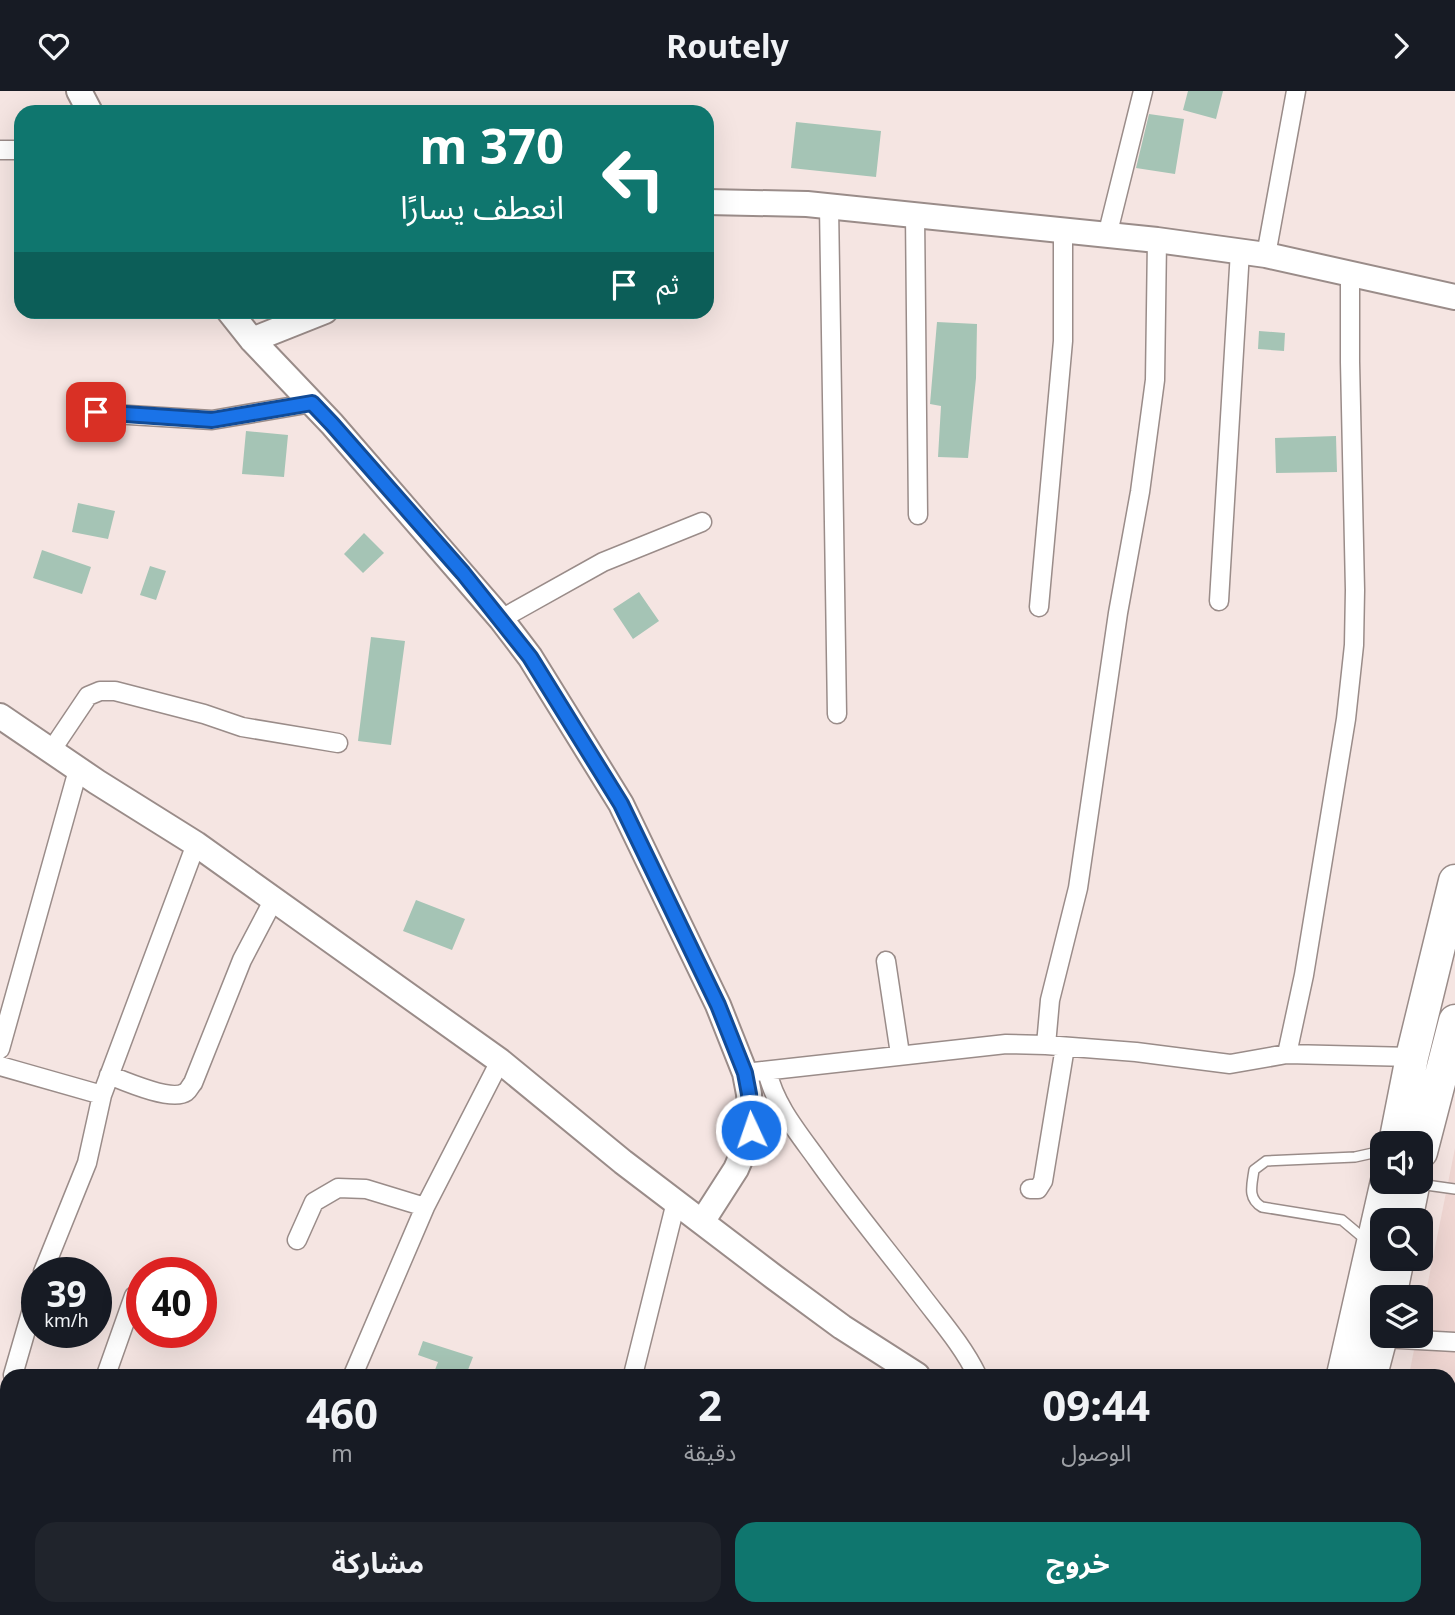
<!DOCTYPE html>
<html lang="ar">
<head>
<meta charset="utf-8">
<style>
	:root { --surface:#171b24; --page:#20242c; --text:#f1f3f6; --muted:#9ea1a6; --accent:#0f766e }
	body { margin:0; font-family:"Noto Sans","Noto Sans Arabic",sans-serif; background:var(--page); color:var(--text); direction:rtl; height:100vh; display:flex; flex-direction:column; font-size:26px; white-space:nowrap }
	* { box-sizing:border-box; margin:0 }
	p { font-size:23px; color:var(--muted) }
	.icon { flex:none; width:38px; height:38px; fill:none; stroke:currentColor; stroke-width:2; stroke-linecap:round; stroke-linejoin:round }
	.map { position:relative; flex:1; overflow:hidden; direction:ltr }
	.drawer { position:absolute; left:0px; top:1278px; width:1456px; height:247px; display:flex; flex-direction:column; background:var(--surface); border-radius:21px 21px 0 0; box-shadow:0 7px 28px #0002; direction:rtl }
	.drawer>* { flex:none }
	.banner { position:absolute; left:14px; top:14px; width:700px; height:214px; border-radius:21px; box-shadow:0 7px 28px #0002; direction:rtl; background:#0f766e; color:#fff; overflow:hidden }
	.buttons { position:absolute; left:1370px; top:1040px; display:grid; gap:14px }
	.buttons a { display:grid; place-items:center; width:63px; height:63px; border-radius:14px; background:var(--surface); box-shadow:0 7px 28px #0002; font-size:35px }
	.speed { position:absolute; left:21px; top:1166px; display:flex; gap:14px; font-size:35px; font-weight:700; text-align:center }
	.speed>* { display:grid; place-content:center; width:91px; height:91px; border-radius:50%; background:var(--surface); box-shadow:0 7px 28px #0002; line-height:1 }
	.speed small { font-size:18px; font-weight:400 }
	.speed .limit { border:10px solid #d22; background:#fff; color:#111 }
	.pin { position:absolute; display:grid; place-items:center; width:60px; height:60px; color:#fff; margin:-30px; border-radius:14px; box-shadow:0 4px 10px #0006 }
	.me { position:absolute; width:77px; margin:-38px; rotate:357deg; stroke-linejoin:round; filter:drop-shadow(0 0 5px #0008) }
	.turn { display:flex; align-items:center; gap:24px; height:147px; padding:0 35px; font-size:32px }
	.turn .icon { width:91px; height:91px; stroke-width:2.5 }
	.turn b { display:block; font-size:49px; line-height:60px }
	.then { display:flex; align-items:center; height:66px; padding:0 35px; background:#0003; gap:14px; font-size:26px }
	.eta { display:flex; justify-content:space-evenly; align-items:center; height:119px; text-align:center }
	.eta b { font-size:42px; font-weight:700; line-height:49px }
	.button { display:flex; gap:14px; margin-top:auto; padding:14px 35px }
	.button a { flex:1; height:80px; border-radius:21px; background:var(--accent); color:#fff; font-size:28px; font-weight:700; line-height:80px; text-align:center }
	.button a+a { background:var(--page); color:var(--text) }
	header { display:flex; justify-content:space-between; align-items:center; height:91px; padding:0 35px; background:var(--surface); font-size:32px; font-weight:700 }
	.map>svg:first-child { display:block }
</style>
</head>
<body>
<header><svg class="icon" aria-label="forward" viewBox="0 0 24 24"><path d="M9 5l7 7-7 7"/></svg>Routely<svg class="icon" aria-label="heart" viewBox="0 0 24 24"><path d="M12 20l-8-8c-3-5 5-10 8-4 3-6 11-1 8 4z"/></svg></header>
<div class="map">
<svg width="1455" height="1524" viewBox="0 0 1455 1524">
	<rect width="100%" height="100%" fill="#f5e5e2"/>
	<path fill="#efd6d2" d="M 1455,1057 L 1455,1524 L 1359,1524 L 1361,1517 L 1449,1517 L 1449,1284 L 1409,1284 L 1417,1244 L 1421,1244 L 1421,1226 Z"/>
	<path fill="#a5c4b5" d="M 1188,0 L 1223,0 L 1216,28 L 1183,19 Z
		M 1149,23 L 1184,28 L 1175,83 L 1136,77 Z
		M 796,31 L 881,40 L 876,86 L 791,77 Z
		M 937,231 L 977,233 L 976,287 L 968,367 L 938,366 L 941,315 L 930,313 Z
		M 1259,240 L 1285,242 L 1284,260 L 1258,258 Z
		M 246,340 L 288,344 L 284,386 L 242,383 Z
		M 1336,345 L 1337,381 L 1276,382 L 1275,347 Z
		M 78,412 L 115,420 L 108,448 L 72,441 Z
		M 364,442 L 384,462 L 363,482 L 344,463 Z
		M 42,459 L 91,476 L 82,503 L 33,487 Z
		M 150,475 L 166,480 L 156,509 L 140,504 Z
		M 639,501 L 659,530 L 633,548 L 613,518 Z
		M 371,546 L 405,550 L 391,654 L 358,650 Z
		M 416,809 L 465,828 L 452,859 L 403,840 Z
		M 423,1250 L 473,1266 L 466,1284 L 433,1284 L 438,1271 L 418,1264 Z"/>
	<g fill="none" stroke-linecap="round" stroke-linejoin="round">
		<defs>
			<path id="lane" d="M 1419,1093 L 1455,1098
				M 1367,1150 L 1342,1129 L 1262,1116 C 1247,1107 1252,1094 1254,1079 L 1266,1070 L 1355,1066 L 1382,1060"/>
			<path id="street" d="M 0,59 L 21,59
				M 829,115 L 837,623
				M 915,122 L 918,424
				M 1107,145 L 1143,0
				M 1266,164 L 1296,0
				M 96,322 L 212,329 L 312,312
				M 1219,510 L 1240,160
				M 1039,516 L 1063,250 L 1063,141
				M 501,528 L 603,471 L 702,431
				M 51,660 L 88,605 L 100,600 L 115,600 L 204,623 L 242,636 L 338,652
				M 886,870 L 900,963
				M 1046,954 L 1050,909 L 1078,797 L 1118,522 L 1140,401 L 1155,289 L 1157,149
				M 0,958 L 78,679
				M 1287,963 L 1304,884 L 1346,628 L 1354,554 L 1355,499 L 1350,271 L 1350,182
				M 0,975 L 102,1004 L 196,753
				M 767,980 C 775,1014 796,1039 817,1068 C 850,1115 887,1159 922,1205 C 941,1230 963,1255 977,1284
				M 745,982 L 1006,953 L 1046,954 L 1136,961 L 1230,973 L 1287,963 L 1412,966
				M 109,984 C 124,990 172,1011 186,1001 C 189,999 190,995 193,992 L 242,869 L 274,808
				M 1030,1098 L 1038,1098 L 1043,1090 L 1065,956
				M 297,1149 L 314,1111 L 338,1097 L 366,1098 L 425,1116
				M 43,1181 L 87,1072 L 102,1004
				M 1382,1247 L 1455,1251
				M 13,1284 L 37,1201
				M 106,1284 L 134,1205
				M 353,1284 L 425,1116 L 500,970
				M 633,1284 L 676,1111
				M 0,1340 L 7,1311
				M 933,1517 L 934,1524
				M 16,1524 L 23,1517
				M 234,1524 L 237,1517
				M 386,1524 L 388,1517
				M 1151,1524 L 1153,1517"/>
			<path id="secondary" d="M 79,0 L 90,21
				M 707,111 L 807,113 L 1157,149 L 1266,164 L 1455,206
				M 229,220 L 252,249 L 332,333 L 501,528 L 530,566 L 621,713 L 718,914 L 745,982 L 749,1003 L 751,1039 L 745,1057 L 736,1078 L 702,1131
				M 252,249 L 325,220
				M 0,625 L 97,691 L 196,753 L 500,970 L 623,1071 L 774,1186 L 842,1236 L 917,1284"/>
			<path id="highway" d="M 1395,1052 L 1412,966 L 1455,790
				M 1421,1061 L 1455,930
				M 1406,1129 L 1414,1090
				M 1390,1206 L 1398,1167
				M 1343,1284 L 1387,1090
				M 1371,1284 L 1382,1242
				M 1290,1524 L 1291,1517
				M 1317,1524 L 1318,1517"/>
		</defs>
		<use href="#lane" stroke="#9a8c89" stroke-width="12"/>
		<use href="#street" stroke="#9a8c89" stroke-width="21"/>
		<use href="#secondary" stroke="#9a8c89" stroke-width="28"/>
		<use href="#highway" stroke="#9a8c89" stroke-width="35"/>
		<use href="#lane" stroke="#fff" stroke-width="9"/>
		<use href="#street" stroke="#fff" stroke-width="18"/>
		<use href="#secondary" stroke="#fff" stroke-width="24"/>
		<use href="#highway" stroke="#fff" stroke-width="32"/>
	</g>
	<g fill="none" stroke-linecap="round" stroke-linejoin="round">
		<defs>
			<path id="route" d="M 96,321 L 212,329 L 312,312 L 332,333 L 463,482 L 530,566 L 621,713 L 718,914 L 745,982 L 749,1003 L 751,1039"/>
		</defs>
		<use href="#route" stroke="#114b97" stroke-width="18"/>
		<use href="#route" stroke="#1a73e8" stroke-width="12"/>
	</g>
</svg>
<div class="buttons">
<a><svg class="icon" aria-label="sound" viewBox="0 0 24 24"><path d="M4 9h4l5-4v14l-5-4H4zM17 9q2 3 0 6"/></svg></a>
<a><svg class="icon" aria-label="search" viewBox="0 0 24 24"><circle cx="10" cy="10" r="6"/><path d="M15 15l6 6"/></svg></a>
<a><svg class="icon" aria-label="layers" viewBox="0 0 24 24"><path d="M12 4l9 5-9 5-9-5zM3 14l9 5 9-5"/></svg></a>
</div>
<div class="speed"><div>39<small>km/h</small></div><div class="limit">40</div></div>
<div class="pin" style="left:96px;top:321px;background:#d93025"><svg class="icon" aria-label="arrive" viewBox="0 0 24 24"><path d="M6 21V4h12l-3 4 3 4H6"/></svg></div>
<svg class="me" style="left:751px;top:1039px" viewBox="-20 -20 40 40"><circle r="17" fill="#1a73e8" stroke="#fff" stroke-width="3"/><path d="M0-11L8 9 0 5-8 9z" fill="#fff"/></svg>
<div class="banner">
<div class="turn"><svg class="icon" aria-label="left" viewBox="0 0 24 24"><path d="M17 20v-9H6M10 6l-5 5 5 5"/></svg><div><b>370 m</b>انعطف يسارًا</div></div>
<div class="then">ثم<svg class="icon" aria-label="arrive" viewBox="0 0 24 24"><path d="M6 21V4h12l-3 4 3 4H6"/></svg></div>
</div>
<section class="drawer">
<div class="eta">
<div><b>09:44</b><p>الوصول</p></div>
<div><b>2</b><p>دقيقة</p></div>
<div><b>460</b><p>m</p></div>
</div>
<div class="button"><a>خروج</a><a>مشاركة</a></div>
</section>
</div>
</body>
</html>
